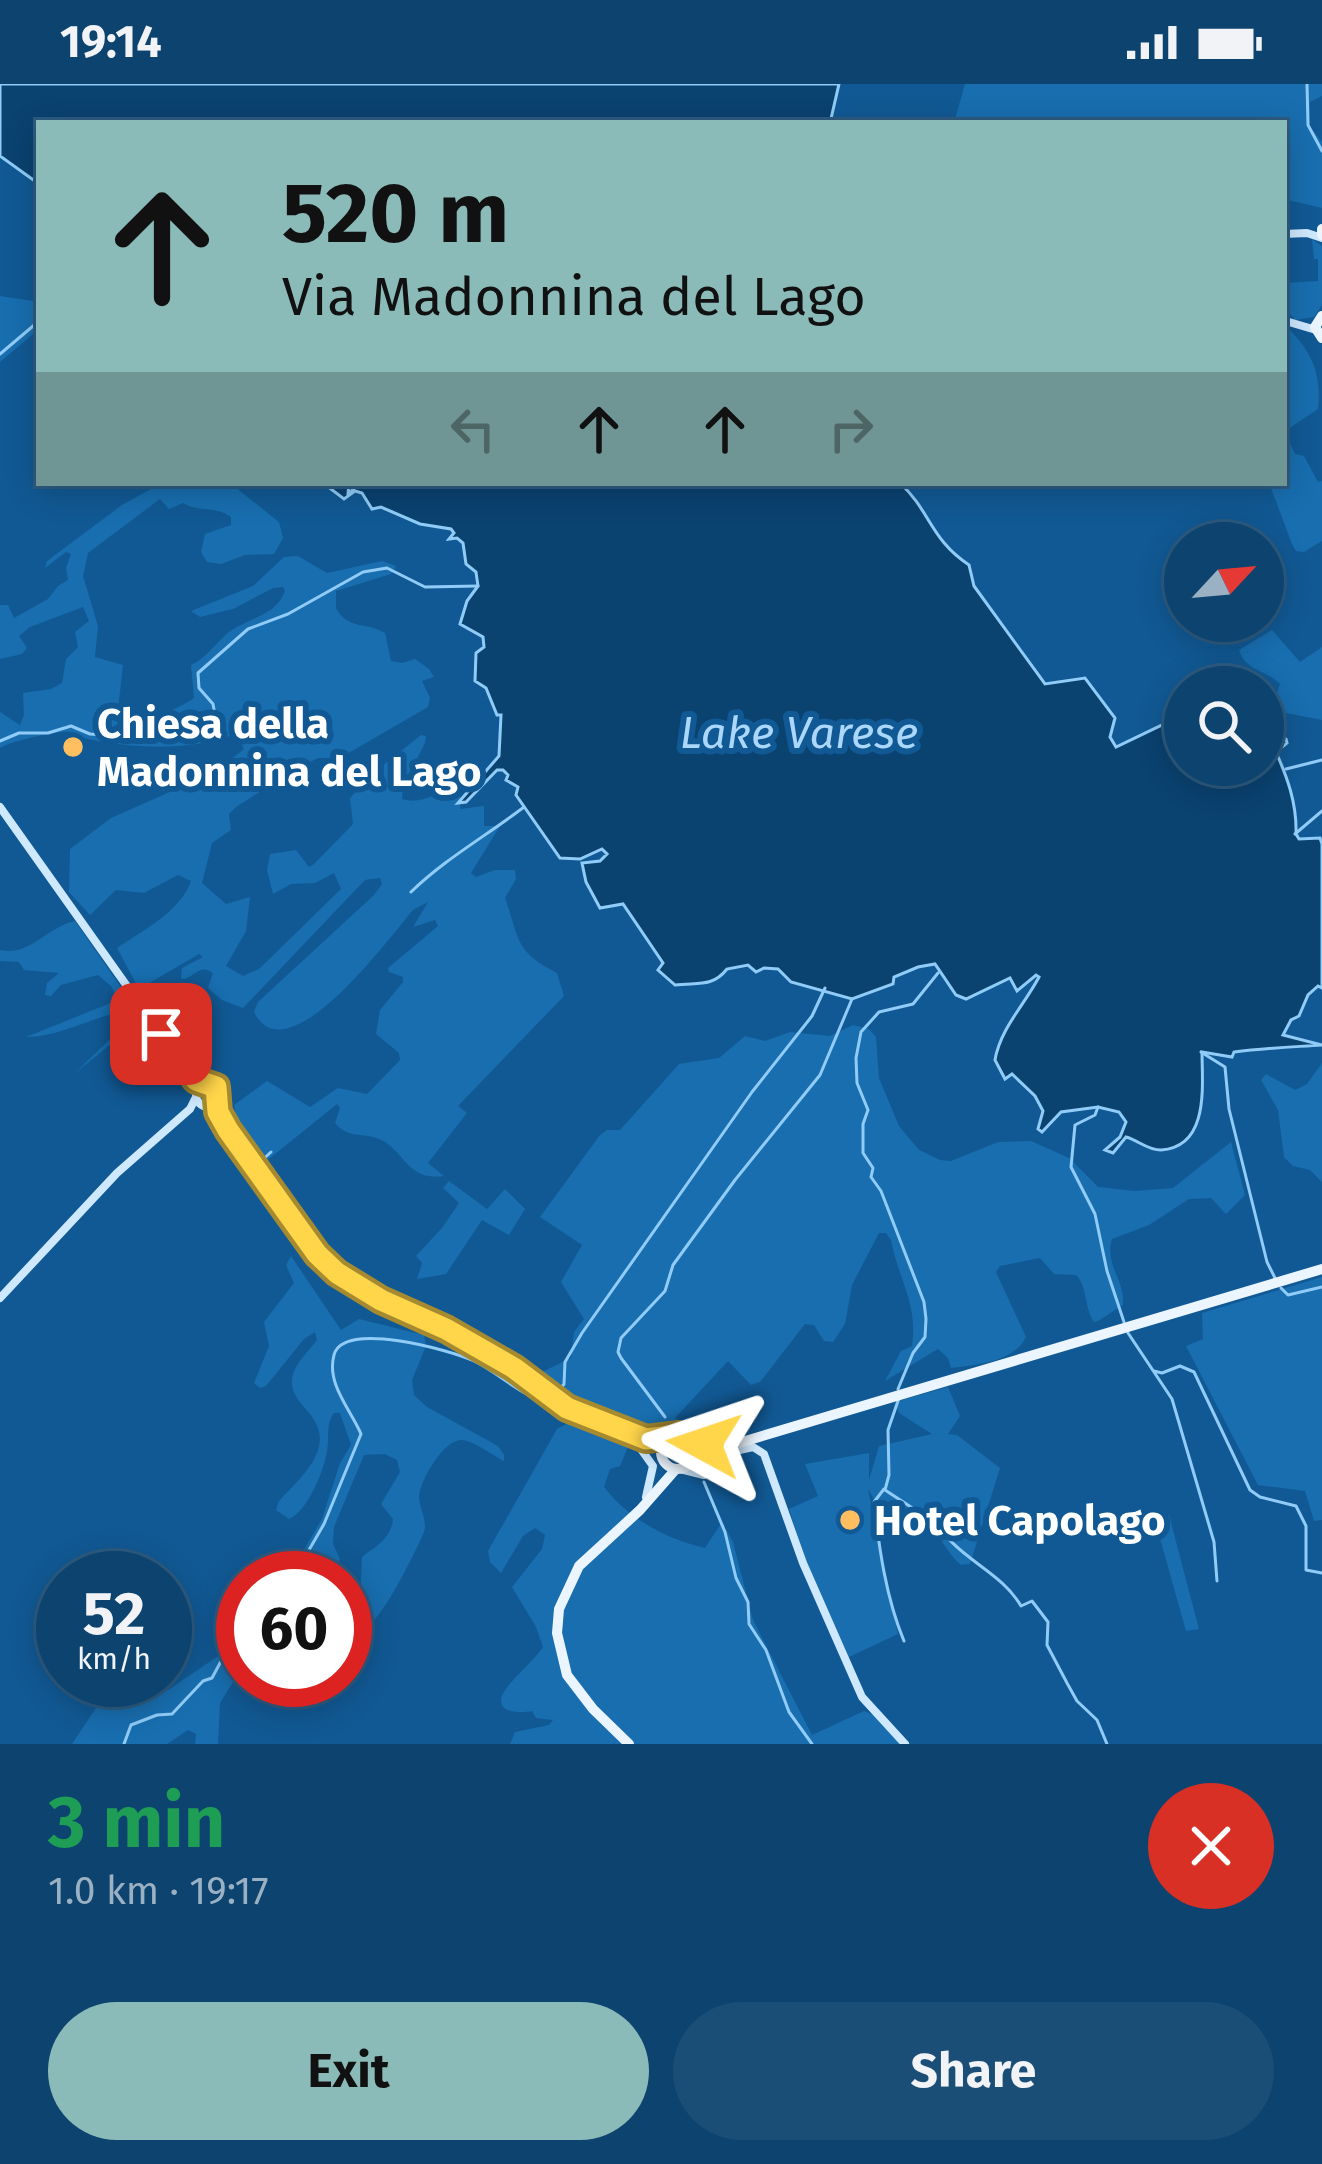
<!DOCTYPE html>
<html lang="en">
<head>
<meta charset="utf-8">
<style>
	:root { --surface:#0d436f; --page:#1b4e77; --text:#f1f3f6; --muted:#9ab0c3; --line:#2d5c82; --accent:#8bbbb9 }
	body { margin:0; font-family:"Fira Sans",sans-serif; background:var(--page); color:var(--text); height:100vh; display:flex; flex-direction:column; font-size:45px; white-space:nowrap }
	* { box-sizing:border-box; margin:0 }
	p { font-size:39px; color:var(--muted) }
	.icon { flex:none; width:66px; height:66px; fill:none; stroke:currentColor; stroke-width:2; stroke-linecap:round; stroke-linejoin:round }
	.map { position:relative; height:1660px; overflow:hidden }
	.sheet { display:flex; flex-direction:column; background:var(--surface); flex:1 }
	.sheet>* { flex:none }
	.top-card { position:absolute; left:36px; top:36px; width:1251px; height:366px; border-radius:0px; box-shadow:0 6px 30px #0003,0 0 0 3px var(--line); background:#8bbbb9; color:#111; overflow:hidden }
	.needle { width:78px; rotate:64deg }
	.controls { position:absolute; left:1164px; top:438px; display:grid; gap:24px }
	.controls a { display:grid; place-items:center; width:120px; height:120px; border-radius:50%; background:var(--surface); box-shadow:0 6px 30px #0003,0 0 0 3px var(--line); font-size:60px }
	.speed { position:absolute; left:36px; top:1467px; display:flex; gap:24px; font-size:60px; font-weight:700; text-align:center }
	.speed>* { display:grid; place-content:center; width:156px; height:156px; border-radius:50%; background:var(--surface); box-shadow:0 6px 30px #0003,0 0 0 3px var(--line); line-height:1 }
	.speed small { font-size:30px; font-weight:400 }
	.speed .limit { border:18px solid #d22; background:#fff; color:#111 }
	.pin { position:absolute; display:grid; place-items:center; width:102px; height:102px; color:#fff; margin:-51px; border-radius:24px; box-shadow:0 6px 18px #0006 }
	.me { position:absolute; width:132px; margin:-66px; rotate:275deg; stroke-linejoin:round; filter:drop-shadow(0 0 9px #0008) }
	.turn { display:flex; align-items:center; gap:42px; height:252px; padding:0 48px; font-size:54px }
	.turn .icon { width:156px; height:156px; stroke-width:2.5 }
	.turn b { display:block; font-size:84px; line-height:102px }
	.lanes { display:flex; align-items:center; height:114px; padding:0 48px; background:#0003; justify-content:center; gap:60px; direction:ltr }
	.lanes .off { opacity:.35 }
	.round { display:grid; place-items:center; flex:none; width:126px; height:126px; border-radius:63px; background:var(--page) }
	.headline { display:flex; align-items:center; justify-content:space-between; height:204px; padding:0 48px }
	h1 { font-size:72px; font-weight:700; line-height:90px; color:#1e9e55 }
	.cta { display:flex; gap:24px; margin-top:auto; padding:24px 48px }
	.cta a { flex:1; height:138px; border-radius:72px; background:var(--accent); color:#111; font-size:48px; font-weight:700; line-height:138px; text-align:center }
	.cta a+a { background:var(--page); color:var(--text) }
	.status { display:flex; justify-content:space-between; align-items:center; height:84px; padding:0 60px; background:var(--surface); direction:ltr }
	.status svg { height:33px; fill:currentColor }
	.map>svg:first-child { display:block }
</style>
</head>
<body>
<div class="status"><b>19:14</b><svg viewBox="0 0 49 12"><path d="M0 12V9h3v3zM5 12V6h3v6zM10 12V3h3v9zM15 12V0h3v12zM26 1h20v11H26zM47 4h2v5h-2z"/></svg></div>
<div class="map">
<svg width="1322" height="1660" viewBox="0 0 1322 1660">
	<rect width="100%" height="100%" fill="#115994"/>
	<path fill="#186eaf" d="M 965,0 L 1322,0 L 1322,12 L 1310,18 L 1310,43 L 1322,58 L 1322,124 L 1284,115 L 1284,39 L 954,39 Z
		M 1312,155 L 1322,162 L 1322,221 L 1314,233 L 1295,236 L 1285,224 L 1284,199 L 1318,197 L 1318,175 L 1314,175 Z
		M 0,212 L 39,218 L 39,245 L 0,278 Z
		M 1288,244 C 1312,268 1322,291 1318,325 L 1288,345 L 1288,355 L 1295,370 L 1304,372 L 1318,398 L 1322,397 L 1322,457 L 1304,468 L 1296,467 L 1292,460 L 1269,399 L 1284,399 L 1284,245 Z
		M 162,399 L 230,399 L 279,438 L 283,454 L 274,470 L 245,471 L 221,480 L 207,478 L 201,468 L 205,450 L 231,441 L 231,433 C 215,421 199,429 183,419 L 169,425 L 160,415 L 88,469 L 83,492 L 98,542 L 95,573 L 123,581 L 118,626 L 121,633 C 147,637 172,629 194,614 L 191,581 C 208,573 215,559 229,548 C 249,533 275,533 285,507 L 283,503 L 273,504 L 233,525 L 200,533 L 191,527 L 253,502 L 284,473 L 298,472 L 327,489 L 382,477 L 396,482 L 391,490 L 336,507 L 336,524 C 347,546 368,538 385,549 L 391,577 L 402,579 L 415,575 L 429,585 L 434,593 L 422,597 L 430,614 L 428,623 L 340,674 L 318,674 L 294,686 L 236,723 L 229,730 L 231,746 L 212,759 L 202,799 L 226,820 L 250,813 L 246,847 L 226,882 L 243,892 L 259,885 L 341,805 L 334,789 L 315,799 L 291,800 L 273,810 L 267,786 L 270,770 L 296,766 L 309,783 L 314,780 L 353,740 L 350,714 L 373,689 L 421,651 L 426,652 L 425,659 L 403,703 L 402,715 C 423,722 439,705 460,706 L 460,725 L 484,722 L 484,742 L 500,742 L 471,789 L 476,793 L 495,786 L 515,786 L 516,795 L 505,814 C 520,856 514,867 557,889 L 564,912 L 458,1022 L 467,1029 L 428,1079 L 444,1092 C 407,1098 403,1064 379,1055 C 362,1048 348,1055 335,1039 L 340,1024 L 337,1020 L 264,1079 L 236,1032 L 234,1021 L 267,997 L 310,1023 L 338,1004 L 367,1010 L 400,976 L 399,969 L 376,950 L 380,926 L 403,898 L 403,893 L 389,888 L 388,884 L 438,842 L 435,836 L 413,843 L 428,818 L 413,826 C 390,853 287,994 254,928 L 258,918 L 374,811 L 382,800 L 380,794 L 365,796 L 243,924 L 222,916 L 208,904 L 213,889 C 199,878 193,896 181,895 L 182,884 L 203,873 L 199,870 L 139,905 L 117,864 C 142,847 181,827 191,797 L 178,791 L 144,809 L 116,806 L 90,831 L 69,808 L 70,765 L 111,734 L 215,688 L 244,665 L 236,650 C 191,667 135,665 88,655 C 82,654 78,649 72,648 C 60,646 11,657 0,664 L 0,628 L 20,641 L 24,631 L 23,609 L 51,605 L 62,599 L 66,575 L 78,563 L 75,548 L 89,537 L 83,523 L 30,543 L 19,552 L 27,564 L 22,570 L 0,575 L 0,521 L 8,521 L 14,534 L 48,515 L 58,502 L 68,496 L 66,484 L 71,470 L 66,468 L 45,484 L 47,477 L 122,421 Z
		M 1272,546 L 1300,578 L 1322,563 L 1322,636 L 1271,626 L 1280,600 C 1266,585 1246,588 1239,566 Z
		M 75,837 L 167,970 L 158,973 L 131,944 L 75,989 L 132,934 L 127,927 C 92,932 61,953 26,953 L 118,916 L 111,902 L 98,891 L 61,901 L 51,912 L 45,911 L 47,899 L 59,889 L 24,886 L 19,878 L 0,877 L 0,866 C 29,873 47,843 75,837 Z
		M 853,941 L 869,945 L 876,953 L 879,994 L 899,1042 L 919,1066 L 940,1076 L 951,1077 L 998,1058 L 1031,1057 L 1069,1074 L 1098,1103 L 1135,1107 L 1173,1104 L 1231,1058 L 1245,1111 L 1226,1130 L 1211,1114 L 1189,1115 L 1149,1141 L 1112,1155 C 1104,1181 1125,1195 1123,1221 L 1098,1237 L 1094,1238 C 1084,1224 1088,1203 1076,1191 L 1054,1190 L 1040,1174 L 1000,1182 L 996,1188 L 1026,1253 C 1014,1278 977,1281 951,1284 L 948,1274 L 938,1265 L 885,1297 L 901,1267 L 912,1262 C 918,1218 899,1198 891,1156 L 886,1149 L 879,1149 L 852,1201 L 845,1240 L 833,1258 L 824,1257 L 814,1241 L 805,1240 L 760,1298 L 751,1301 L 728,1277 L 675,1334 L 706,1352 L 702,1356 C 678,1347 648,1349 621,1344 L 617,1355 L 628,1363 L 620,1382 L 610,1385 L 604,1403 C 629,1435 666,1455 705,1464 L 722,1438 L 733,1458 L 753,1536 L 812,1651 L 864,1627 L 879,1633 L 902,1660 L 510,1660 L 515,1648 L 549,1641 L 553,1636 L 536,1634 L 532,1627 C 522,1629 496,1630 502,1612 C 505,1601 535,1576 543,1563 L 536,1543 L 512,1503 L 542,1465 L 545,1451 L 535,1444 L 523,1452 L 501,1489 L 490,1478 L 488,1467 L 557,1345 L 590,1327 L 554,1303 L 542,1288 L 571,1274 L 574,1248 L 584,1235 L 561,1198 L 582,1161 L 540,1133 L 600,1051 L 607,1046 L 620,1046 L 679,980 L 719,974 L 745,952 L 765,957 L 790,948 L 830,952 Z
		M 1322,979 L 1322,1098 L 1310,1086 L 1293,1082 L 1284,1073 L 1278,1026 L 1261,996 L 1266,990 L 1295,1006 L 1307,1000 Z
		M 449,1097 L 487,1125 L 505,1105 L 525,1125 L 509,1151 L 482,1136 L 446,1190 L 417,1195 L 422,1179 L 416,1172 L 442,1144 L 459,1119 L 443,1104 Z
		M 291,1172 L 341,1246 L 359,1235 L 424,1251 L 426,1262 L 412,1296 L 414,1311 L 427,1323 L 498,1362 L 504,1371 L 504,1377 C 492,1371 474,1357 462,1356 C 444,1355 421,1395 419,1412 C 419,1424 428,1437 424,1448 C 415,1469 389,1521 374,1536 L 374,1542 L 345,1537 L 345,1517 L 360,1515 L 362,1473 C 376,1462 391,1455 393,1435 L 381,1420 L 400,1388 L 397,1376 L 385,1370 L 364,1371 L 334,1443 L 333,1460 L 340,1475 L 333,1494 L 297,1494 L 305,1487 L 302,1469 L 322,1435 L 340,1379 L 351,1361 L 340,1329 L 334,1329 C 325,1341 330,1353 327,1367 C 324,1387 307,1428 289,1435 L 276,1426 L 279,1417 C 302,1392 338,1363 309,1329 C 301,1319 291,1310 292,1296 C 293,1281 308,1268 317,1256 L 315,1248 L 304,1255 L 266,1302 L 260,1304 L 254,1299 L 269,1262 L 264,1238 L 294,1199 L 286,1181 Z
		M 1322,1193 L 1322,1436 L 1314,1437 L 1305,1407 L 1258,1401 L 1186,1262 L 1203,1255 L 1202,1229 Z
		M 948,1303 L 960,1332 L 948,1350 L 957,1351 L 1000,1384 L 970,1480 L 961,1481 C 945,1469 932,1432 911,1427 C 903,1425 889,1426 879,1424 L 868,1405 L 898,1550 L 849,1573 L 806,1477 L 789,1425 L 818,1412 L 805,1380 L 869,1369 L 869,1396 L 879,1362 L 932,1350 L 899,1329 L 895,1318 Z
		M 1169,1431 L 1199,1545 L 1186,1547 L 1154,1433 Z
		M 243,1545 L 243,1582 L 220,1619 L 218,1660 L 195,1660 L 196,1650 L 188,1646 L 167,1660 L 72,1660 L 98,1621 L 168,1606 L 236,1560 Z"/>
	<path fill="#0a4270" stroke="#90ccf7" stroke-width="3" d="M 0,0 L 839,0 L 830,39 L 39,39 L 39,100 L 0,72 Z
		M 323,399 L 349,399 L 348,410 L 361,399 L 900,399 C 931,428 930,455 969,481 L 974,502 L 1045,600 L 1085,594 L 1115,634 L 1110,653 L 1116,663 L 1185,630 L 1185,681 L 1263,681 L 1263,646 L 1286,655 L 1287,659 L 1276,668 C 1287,693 1297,719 1296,750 L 1299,755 L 1320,754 L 1322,760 L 1322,904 L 1318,902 L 1308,911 L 1299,932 L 1291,936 L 1283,951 L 1322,961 C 1293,963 1265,964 1234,968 L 1232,973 L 1202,968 C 1202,1000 1210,1063 1161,1066 C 1147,1066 1138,1056 1126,1053 L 1113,1069 L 1105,1066 L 1120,1053 L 1126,1038 L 1119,1028 L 1098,1023 L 1061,1028 L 1042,1048 L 1038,1045 L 1043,1027 L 1035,1012 L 1012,990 L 1005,995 L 995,976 C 1000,945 1025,920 1039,893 L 1036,891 L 1017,907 L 1010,894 L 966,915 L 956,911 L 935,880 L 918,883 L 894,893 L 893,900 L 852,915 L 791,898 L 778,885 L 764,884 L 756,888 L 748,881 L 727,885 C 712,904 697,898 675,901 L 658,886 L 663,879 L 623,820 L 600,824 L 586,798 L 582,779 L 600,777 L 607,770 L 602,765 L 580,775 L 560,774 L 516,711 L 518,703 L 506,696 L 508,691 L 503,686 L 497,686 L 466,718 L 458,719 L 499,672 L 501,631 L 497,631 L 486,604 L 475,597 L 476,569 L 484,563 L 483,553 L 460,540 L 467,517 L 478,502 L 476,488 L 466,480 L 463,459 L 457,454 L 449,455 L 454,449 L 451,445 L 420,440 L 381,423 L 372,425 L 362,409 L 355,407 L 344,415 Z"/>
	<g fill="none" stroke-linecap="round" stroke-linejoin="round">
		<path stroke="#90ccf7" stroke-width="3" d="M 1307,0 L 1308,41 L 1322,67
			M 0,270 L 39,237
			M 0,657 L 19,649 L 48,649 L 71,642 L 90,650 L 156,654 L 205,646 L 216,637 L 213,620 L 199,604 L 198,589 L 248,545 L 288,530 L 363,488 L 387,484 L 425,503 L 478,502
			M 1286,685 L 1322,676
			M 1295,750 L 1322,727
			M 411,808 C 445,775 486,752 524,723
			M 1201,968 L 1225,983 L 1229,1025 L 1267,1178 L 1276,1196
			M 1098,1023 L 1095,1031 L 1075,1041 L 1071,1083 L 1095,1130 L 1107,1187 L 1124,1238
			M 258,1080 L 271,1068
			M 1281,1204 L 1288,1211 L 1322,1203
			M 1128,1249 L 1172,1315 L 1214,1458 L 1217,1497
			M 1154,1287 L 1162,1289 L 1180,1282 L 1194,1288 L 1250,1406 L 1260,1413 L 1296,1422 L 1306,1442 L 1306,1486 L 1322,1489
			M 898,1305 L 913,1269 L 925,1253 L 926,1235 L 924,1218 L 881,1107 L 871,1093 L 873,1084 L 863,1069 L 863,1040 L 868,1026 L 857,999 L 856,974 L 861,948 L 879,928 L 913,920 L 938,889
			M 555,1312 L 564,1300 L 565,1278 L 582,1249 L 752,1008 L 812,932 L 825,904
			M 899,1314 L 888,1346 L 889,1391 L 885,1406 L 917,1427 L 931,1428 C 951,1474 998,1483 1021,1522 L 1032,1517 L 1048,1538 L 1047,1561 L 1067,1599 L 1077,1617 L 1097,1636 L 1107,1660
			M 665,1333 L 621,1274 L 618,1268 L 621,1254 L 665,1207 L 673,1181 L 735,1096 L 820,991 L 852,915
			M 704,1398 L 725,1448 L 736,1494 L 748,1518 L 749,1540 L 766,1566 L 789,1628 L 812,1660
			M 884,1405 L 874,1418 C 879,1464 886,1514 904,1557
			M 307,1494 L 311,1483 L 309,1466 L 324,1440 L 361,1350 C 351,1326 326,1300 334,1271 C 343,1236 450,1266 474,1277 C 499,1289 522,1313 548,1318
			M 124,1660 L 131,1641 L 157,1631 L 172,1630 L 203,1597 L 212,1594 L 227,1566 L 243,1554"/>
		<path stroke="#cee8fd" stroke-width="8" d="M 1284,150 L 1307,149 L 1322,154
			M 1284,232 L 1285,234
			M 1289,238 L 1316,246
			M 0,723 L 161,950 L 196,1009
			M196 1011a12 12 0 1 1 24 0a12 12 0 1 1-24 0Z
			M 207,1023 L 317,1170 L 337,1189 L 567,1324 L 646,1355 L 670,1353
			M 0,1214 L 117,1089 L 190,1025 L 196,1013
			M 421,1235 L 446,1245 L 527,1295
			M 619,1349 L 638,1361 L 653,1382 L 646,1413
			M 647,1356 L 661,1368
			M 680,1385 L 704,1391 L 735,1367 L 753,1363 L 764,1370 L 803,1479 L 862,1613 L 905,1660"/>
		<path stroke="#ebf5ff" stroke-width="10" d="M 1322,145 L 1322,151
			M 1322,232 L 1315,243 L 1322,254
			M661 1368a17 17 0 1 1 34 0a17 17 0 1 1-34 0Z
			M 695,1372 L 1322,1185
			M 629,1660 L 593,1625 L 567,1591 L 557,1549 L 559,1525 L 579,1482 L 640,1426 L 676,1385"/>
	</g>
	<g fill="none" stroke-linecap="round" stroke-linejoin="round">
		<defs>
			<path id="route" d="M 161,950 L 196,996 L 216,1003 L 218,1028 L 228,1046 L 317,1170 L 337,1189 L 381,1216 L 446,1245 L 514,1284 L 567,1324 L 646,1355 L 679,1351 L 704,1360"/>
		</defs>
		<use href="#route" stroke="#a68a30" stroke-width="30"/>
		<use href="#route" stroke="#ffd54a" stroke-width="21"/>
	</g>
	<g fill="#ffbf61" stroke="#115994" stroke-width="4.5">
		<circle cx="73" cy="663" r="12"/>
		<circle cx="850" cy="1436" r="12"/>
	</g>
	<g text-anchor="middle" stroke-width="12" stroke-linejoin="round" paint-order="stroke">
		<g font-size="42" font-weight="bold" fill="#fff" stroke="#115994" text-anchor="start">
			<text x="97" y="654">Chiesa della<tspan x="97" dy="48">Madonnina del Lago</tspan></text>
			<text x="874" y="1451">Hotel Capolago</text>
		</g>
		<g font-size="45" font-style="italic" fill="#abd8fa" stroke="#115994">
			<text x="799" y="664">Lake Varese</text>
		</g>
	</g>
</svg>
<div class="controls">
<a><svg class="needle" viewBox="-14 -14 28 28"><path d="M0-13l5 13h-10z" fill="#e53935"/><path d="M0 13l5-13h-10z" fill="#9ab0c3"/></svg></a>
<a><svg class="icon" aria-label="search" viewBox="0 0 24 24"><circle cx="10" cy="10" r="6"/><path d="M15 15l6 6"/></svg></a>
</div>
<div class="speed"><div>52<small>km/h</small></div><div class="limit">60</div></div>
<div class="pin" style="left:161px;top:950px;background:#d93025"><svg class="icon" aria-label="arrive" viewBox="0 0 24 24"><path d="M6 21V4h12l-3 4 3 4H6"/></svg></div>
<svg class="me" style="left:704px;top:1360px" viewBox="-20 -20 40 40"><path d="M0-17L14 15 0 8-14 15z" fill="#ffd54a" stroke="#fff" stroke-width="4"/></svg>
<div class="top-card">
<div class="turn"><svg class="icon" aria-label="ahead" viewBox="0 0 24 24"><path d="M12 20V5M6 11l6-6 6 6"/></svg><div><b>520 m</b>Via Madonnina del Lago</div></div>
<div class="lanes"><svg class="icon off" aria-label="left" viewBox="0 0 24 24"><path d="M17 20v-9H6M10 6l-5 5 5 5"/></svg><svg class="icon" aria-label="ahead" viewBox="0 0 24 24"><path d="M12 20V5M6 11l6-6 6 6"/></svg><svg class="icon" aria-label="ahead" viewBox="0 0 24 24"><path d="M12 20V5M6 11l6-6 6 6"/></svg><svg class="icon off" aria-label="right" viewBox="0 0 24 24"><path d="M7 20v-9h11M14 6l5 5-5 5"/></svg></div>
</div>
</div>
<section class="sheet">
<div class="headline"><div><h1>3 min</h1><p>1.0 km · 19:17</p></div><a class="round" style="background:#d93025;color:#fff"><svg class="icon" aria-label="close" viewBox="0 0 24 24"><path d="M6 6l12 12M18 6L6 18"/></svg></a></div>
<div class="cta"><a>Exit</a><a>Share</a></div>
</section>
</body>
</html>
